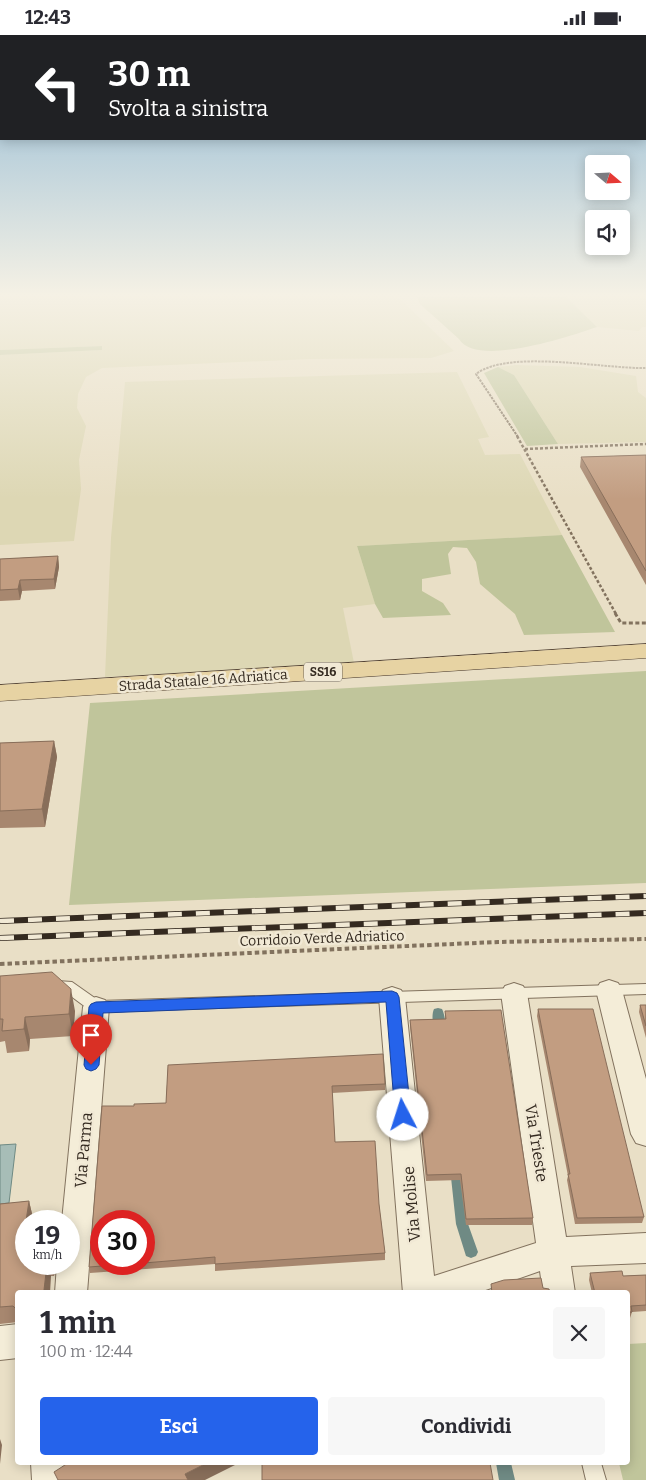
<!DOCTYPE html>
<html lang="it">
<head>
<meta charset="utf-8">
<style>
	:root { --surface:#fff; --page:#f7f7f7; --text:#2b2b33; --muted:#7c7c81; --accent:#2563eb }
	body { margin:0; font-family:Bitter,serif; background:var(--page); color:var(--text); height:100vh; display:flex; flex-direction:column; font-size:19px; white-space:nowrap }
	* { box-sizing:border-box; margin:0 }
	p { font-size:16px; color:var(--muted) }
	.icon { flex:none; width:28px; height:28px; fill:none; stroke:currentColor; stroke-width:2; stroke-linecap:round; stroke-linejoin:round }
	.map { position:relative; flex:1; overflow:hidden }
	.details { position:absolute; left:15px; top:1255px; width:615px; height:175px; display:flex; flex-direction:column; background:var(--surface); border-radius:5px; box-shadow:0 2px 12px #0003 }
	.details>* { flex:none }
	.top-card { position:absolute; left:0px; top:0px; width:646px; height:105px; box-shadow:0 2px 12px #0003; background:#202124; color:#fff; overflow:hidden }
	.needle { width:32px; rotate:109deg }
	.fabs { position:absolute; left:585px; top:120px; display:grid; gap:10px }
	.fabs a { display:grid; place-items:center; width:45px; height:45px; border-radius:5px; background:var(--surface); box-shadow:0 2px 12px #0003; font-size:25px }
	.speed { position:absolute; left:15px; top:1175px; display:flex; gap:10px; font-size:25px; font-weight:700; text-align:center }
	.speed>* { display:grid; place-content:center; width:65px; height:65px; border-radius:50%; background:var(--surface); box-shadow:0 2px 12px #0003; line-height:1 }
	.speed small { font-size:12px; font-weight:400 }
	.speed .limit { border:8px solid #d22; background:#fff; color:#111 }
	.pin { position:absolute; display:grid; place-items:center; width:42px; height:42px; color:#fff; margin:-51px -21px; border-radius:50% 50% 50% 0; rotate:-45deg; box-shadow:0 0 5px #0007 }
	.pin .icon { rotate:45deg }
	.me { position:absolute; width:55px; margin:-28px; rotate:355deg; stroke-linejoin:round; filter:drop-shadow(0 0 4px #0008) }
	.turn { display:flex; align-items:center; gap:18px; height:105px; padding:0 25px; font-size:22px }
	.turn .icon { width:65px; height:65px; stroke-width:2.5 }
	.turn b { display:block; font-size:35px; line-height:42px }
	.round { display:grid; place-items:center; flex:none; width:52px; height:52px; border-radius:5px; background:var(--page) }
	.headline { display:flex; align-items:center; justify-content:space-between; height:85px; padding:0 25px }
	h1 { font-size:30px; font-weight:700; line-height:38px }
	.button { display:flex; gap:10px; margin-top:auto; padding:10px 25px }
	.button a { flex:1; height:58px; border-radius:5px; background:var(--accent); color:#fff; font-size:20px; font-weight:700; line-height:58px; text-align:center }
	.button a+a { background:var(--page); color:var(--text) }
	.status { display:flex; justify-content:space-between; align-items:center; height:35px; padding:0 25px; background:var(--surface); direction:ltr }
	.status svg { height:14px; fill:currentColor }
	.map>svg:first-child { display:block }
</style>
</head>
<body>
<div class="status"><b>12:43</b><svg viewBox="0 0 49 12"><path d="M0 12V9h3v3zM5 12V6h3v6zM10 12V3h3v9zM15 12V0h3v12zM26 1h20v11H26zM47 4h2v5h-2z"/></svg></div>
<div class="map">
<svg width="646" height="1445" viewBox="0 0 646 1445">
	<rect width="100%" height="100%" fill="#e9dfc6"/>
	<path fill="#ddd7b4" d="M 0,262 L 398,262 L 454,316 L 431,323 L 311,324 L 102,333 L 86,342 L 78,359 L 77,373 L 86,391 L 79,425 L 81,454 L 74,506 L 0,510 L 0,320 L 102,315 L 102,311 L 0,315 Z
		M 566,262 L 646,262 L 646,292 L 642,292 L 639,296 L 597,292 Z
		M 516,330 L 580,332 L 636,341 L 638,357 L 646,363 L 646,407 L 558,409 L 514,340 L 498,332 Z
		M 457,337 L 489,402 L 478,404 L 485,420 L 520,419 L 562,500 L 357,511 L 375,569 L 343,573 L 354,628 L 105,642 L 111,503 L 125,347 Z"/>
	<path fill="#c0c59b" d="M 417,262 L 566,262 L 597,292 C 571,301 476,333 459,304 L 420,269 Z
		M 102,311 L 102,315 L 0,320 L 0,315 Z
		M 498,332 L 514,340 L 558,409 L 527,411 L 484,338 Z
		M 562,500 L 615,597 L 524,600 L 515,579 L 480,549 L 476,527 L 467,513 L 453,512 L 448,519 L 451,539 L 422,544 L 422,556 L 443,568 L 451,580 L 383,583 L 375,569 L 357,511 Z
		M 646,636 L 646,848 L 69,870 L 90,668 Z
		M 646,1308 L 646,1445 L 623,1445 L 619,1428 L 628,1428 L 628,1309 Z"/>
	<path fill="#a7bdb7" stroke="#6f8a84" d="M 16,1109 L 9,1168 L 0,1169 L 0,1110 Z"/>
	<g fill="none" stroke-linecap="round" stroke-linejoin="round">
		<path fill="#6f8a84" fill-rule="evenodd" d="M 438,973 L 442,974 C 445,980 447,993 444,999 L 440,1000 L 436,999 C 433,993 431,980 434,974 Z
			M 456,1128 L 460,1129 L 462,1133 L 468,1189 L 478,1217 L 476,1221 L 471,1223 L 466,1221 L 456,1189 L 450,1133 L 452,1129 Z
			M 496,1428 L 511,1428 L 515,1445 L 499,1445 Z"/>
		<defs>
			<path id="service" d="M 57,946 L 72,947 L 99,966 L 646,949 L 646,959 L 96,977 L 91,976 L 64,956 L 52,955 L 50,951 L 52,947 Z
				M 582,1428 L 601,1428 L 606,1445 L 586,1445 Z"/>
			<path id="minor" d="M 609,945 L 618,948 L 622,955 L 646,1044 L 646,1111 L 636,1108 L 631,1099 L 596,955 L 600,948 Z
				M 514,948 L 523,951 L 527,958 L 566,1202 L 646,1198 L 646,1228 L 571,1231 L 575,1258 L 543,1258 L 540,1236 L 477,1258 L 403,1258 L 379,962 L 383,955 L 392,952 L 401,955 L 405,962 L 434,1241 L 536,1208 L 501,958 L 505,951 Z
				M 96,962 L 105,965 L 109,972 L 87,1258 L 55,1258 L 57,1229 L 69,1229 L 69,1186 L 62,1186 L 83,972 L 87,965 Z
				M 18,1289 L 18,1323 L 0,1325 L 0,1291 Z
				M 31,1428 L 67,1428 L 68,1445 L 32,1445 Z"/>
			<path id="primary" d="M 646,609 L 646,623 L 0,666 L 0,650 Z"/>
		</defs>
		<use href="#service" stroke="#82725e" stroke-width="2"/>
		<use href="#minor" stroke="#82725e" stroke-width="2"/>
		<use href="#primary" stroke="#504032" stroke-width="1"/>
		<path stroke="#82725e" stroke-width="2" stroke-dasharray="2.5 1" stroke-linecap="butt" d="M 518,402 L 476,339 C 509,314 603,334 646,333"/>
		<path stroke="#82725e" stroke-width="2.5" stroke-dasharray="3 2" stroke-linecap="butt" d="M 517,401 L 616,579
			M 525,414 L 646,409"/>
		<path stroke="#82725e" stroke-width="3" stroke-dasharray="4 2.5" stroke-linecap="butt" d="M 615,578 L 621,588 L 646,588"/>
		<path stroke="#82725e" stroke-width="4" stroke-dasharray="4.5 3" stroke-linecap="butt" d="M 0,929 L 498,907 L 646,904"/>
		<use href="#service" fill="#f4edd8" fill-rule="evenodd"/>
		<use href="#minor" fill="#f4edd8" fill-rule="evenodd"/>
		<use href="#primary" fill="#e7d3a3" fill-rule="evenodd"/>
		<defs>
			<path id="rail" d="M 0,886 L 646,861
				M 0,903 L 646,878"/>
		</defs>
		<use href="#rail" stroke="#342a20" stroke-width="6"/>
		<use href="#rail" stroke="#f1e9d5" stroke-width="4.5" stroke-dasharray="14" stroke-linecap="butt"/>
	</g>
	<path fill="#a7876f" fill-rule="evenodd" d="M 646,420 L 646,550 L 580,432 L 581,422 Z
		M 58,521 L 59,532 L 55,554 L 22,556 L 20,565 L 0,566 L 0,524 Z
		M 54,706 L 57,722 L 45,792 L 0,793 L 0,708 Z
		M 0,941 L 75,976 L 73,1001 L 30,1004 L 29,1016 L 7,1018 L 5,1006 L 0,1007 Z
		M 640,970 L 646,970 L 646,1003 L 639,977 Z
		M 538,974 L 644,1182 L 642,1188 L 575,1189 L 567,1145 L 568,1141 L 537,981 Z
		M 445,976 L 533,1183 L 532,1190 L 466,1190 L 460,1145 L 426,1146 L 410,992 L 410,985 L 445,984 Z
		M 168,1030 L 385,1049 L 385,1055 L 332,1058 L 335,1107 L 379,1169 L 385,1218 L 385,1225 L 215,1236 L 215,1229 L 90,1238 L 89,1232 L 134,1071 L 166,1068 ZM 144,1186 L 144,1229 L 101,1229 Z
		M 29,1166 L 33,1183 L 32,1186 L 63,1184 L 64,1186 L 26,1186 L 26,1229 L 56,1229 L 54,1241 L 51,1241 L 18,1258 L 18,1287 L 0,1289 L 0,1169 Z
		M 590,1238 L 623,1241 L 646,1240 L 646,1276 L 632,1277 L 630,1283 L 628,1283 L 628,1258 L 592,1258 L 589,1245 Z"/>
	<path fill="#886e5a" d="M 58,521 L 59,532 L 55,554 L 54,544 Z
		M 20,545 L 22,556 L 20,565 L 18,554 Z
		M 54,706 L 57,722 L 45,792 L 42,774 Z
		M 71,954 L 75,976 L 73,1001 L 69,979 Z
		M 25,982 L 30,1004 L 29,1016 L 24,994 Z
		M 29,1166 L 33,1183 L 32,1186 L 26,1186 Z
		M 47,1229 L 48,1229 L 51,1241 L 50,1258 L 42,1258 Z
		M 51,1229 L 56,1229 L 54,1241 Z
		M 16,1269 L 18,1275 L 18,1281 L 15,1273 Z
		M 0,1404 L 2,1410 L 0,1429 Z
		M 207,1428 L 239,1428 L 205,1445 L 185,1445 L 185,1439 Z"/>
	<path fill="#c29d81" stroke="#886e5a" d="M 646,420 L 646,536 L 581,422 Z
		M 58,521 L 54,544 L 20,545 L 18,554 L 0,555 L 0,524 Z
		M 54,706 L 42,774 L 0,776 L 0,708 Z
		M 52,937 L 71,954 L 69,979 L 25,982 L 24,994 L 2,996 L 3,984 L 0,984 L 0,941 Z
		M 640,970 L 646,970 L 646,991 Z
		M 538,974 L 593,974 L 644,1182 L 577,1183 L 568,1139 L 570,1139 Z
		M 501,975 L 533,1183 L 466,1184 L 461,1139 L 427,1140 L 410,985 L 446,984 L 445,976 Z
		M 383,1019 L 385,1049 L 332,1051 L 335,1107 L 375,1106 L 379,1169 L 385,1218 L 215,1229 L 215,1222 L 144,1228 L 144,1186 L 101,1186 L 101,1229 L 128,1229 L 89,1232 L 102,1071 L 134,1071 L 134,1069 L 166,1068 L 168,1030 Z
		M 29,1166 L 26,1186 L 26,1229 L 47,1229 L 44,1255 L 42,1258 L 18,1258 L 18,1269 L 16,1269 L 15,1273 L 13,1271 L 0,1272 L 0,1169 Z
		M 63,1184 L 63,1186 L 27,1186 Z
		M 622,1236 L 623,1241 L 646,1240 L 646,1270 L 631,1271 L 632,1277 L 628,1277 L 628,1258 L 595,1258 L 590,1238 Z
		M 541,1243 L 543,1253 L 549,1254 L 550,1258 L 492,1258 L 491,1249 L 504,1245 Z
		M 68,1428 L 207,1428 L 185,1439 L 188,1445 L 58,1445 L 54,1437 Z
		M 262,1428 L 490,1428 L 493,1445 L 262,1445 Z"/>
	<linearGradient id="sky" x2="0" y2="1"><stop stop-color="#8eb8d4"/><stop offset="0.56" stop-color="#f5f1e5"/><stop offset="1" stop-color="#f5f1e5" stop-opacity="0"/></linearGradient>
	<rect width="646" height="464" fill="url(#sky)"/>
	<path fill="#2563eb" stroke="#184099" d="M 392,956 L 397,958 L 399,962 L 411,1080 L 409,1085 L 403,1087 L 398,1085 L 395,1080 L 386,967 L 103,978 L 99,1030 L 96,1034 L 91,1036 L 86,1034 L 84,1030 L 89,972 L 91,969 L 96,967 Z"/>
	<g text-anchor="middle" stroke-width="5" stroke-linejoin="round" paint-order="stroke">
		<rect fill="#f1e9d5" stroke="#6d6356" stroke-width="1" x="304" y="627.5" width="38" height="19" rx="4"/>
		<g font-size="12" font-weight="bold" fill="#342a20">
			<text x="323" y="641">SS16</text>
		</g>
		<g font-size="14" fill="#342a20" stroke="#f1e9d5">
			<text transform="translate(203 645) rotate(-4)" y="5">Strada Statale 16 Adriatica</text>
			<text transform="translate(322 903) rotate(-2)" y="5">Corridoio Verde Adriatico</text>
		</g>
		<g font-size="16" fill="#342a20" stroke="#f1e9d5">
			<text transform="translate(537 1108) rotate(81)" y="6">Via Trieste</text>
			<text transform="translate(83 1115) rotate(-85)" y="6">Via Parma</text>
			<text transform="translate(411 1169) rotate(-95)" y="6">Via Molise</text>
		</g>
	</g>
</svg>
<div class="fabs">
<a><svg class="needle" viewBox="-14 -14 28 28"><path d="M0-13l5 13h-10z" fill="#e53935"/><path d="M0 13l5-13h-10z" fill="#7c7c81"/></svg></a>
<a><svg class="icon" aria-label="sound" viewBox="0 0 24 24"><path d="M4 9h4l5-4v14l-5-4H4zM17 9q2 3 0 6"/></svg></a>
</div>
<div class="speed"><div>19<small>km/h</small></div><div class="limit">30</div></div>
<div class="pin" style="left:91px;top:1030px;background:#d93025"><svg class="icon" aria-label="arrive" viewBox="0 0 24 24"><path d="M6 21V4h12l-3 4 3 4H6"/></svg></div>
<svg class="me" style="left:403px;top:1080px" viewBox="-20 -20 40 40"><circle r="19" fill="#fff"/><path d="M0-13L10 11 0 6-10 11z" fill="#2563eb"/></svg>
<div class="top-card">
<div class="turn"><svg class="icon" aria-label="left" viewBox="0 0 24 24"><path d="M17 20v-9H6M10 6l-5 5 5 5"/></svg><div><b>30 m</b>Svolta a sinistra</div></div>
</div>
<section class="details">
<div class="headline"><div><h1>1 min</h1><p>100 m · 12:44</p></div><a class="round"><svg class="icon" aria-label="close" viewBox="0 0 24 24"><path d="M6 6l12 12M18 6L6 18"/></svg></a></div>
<div class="button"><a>Esci</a><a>Condividi</a></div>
</section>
</div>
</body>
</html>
